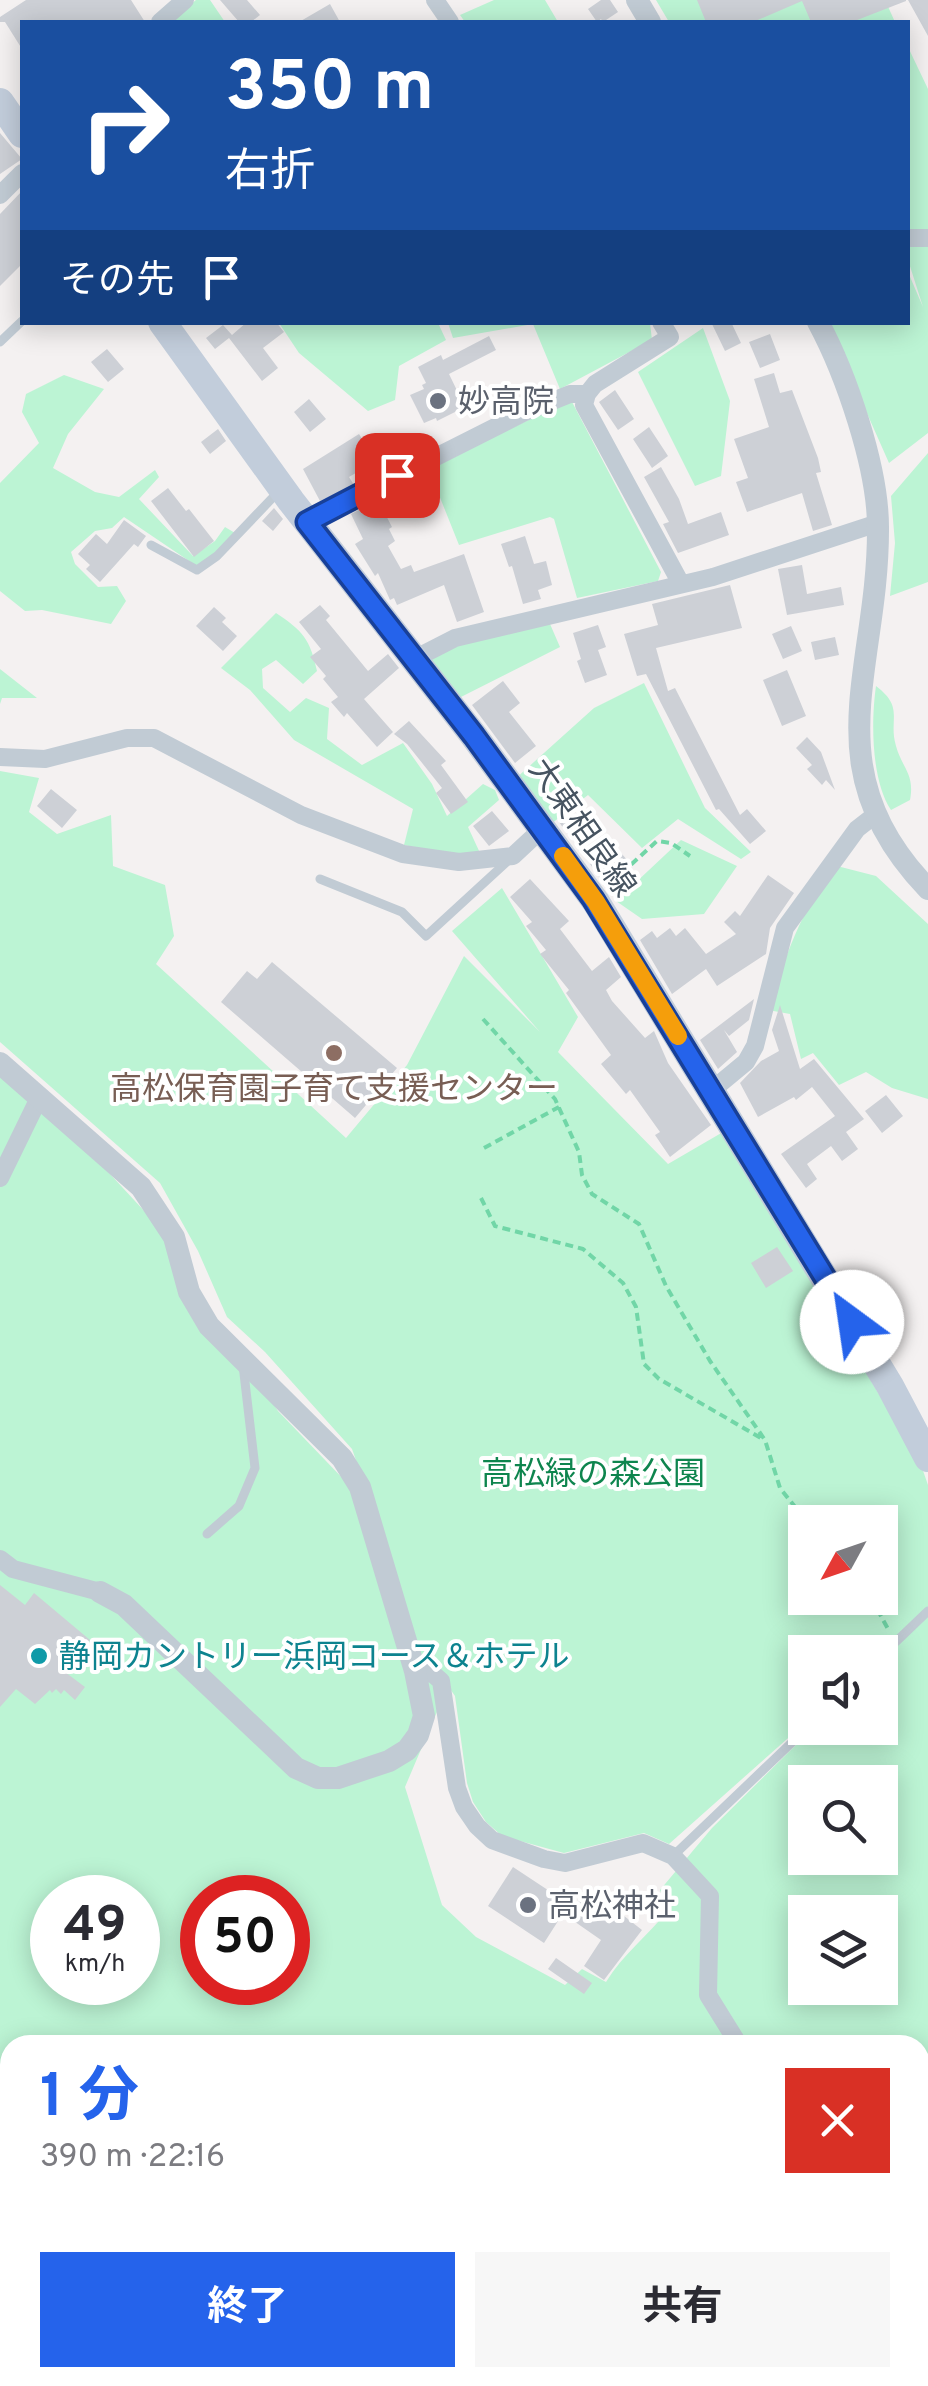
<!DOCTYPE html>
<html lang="ja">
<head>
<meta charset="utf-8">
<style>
	:root { --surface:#fff; --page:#f7f7f7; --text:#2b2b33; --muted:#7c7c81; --accent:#2563eb }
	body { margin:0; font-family:Overpass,"Noto Sans JP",sans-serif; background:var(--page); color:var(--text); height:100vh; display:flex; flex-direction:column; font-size:38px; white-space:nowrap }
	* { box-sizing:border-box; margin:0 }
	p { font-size:32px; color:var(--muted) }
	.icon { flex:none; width:55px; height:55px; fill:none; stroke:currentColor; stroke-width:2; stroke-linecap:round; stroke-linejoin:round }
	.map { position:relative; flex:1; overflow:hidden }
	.side { position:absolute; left:0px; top:2035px; width:930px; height:352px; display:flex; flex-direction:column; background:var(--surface); border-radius:30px 30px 0 0; box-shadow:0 5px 25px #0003 }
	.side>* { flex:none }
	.guide { position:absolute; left:20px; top:20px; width:890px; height:305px; border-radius:0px; box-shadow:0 5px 25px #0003; background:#1a4fa0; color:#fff; overflow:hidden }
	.needle { width:65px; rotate:230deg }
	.fabs { position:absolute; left:788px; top:1505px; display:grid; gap:20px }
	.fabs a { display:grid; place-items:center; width:110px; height:110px; border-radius:0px; background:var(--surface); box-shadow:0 5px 25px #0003; font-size:50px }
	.speed { position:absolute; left:30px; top:1875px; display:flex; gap:20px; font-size:50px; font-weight:700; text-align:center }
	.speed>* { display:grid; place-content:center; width:130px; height:130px; border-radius:50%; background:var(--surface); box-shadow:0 5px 25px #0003; line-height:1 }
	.speed small { font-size:25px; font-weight:400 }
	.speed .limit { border:15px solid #d22; background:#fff; color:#111 }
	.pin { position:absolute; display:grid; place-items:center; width:85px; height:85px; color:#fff; margin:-42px; border-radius:20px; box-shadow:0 5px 15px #0006 }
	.me { position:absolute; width:110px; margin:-55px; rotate:329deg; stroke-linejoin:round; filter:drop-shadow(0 0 8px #0008) }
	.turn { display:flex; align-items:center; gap:35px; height:210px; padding:0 40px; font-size:45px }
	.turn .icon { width:130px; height:130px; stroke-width:2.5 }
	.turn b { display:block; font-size:70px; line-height:85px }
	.then { display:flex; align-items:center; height:95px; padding:0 40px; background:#0003; gap:20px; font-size:38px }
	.round { display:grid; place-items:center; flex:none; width:105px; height:105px; border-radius:0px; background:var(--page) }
	.headline { display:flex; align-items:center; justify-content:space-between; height:170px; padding:0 40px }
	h1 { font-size:60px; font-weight:700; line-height:75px; color:var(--accent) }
	.action { display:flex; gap:20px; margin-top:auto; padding:20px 40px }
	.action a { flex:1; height:115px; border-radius:0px; background:var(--accent); color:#fff; font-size:40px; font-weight:700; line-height:115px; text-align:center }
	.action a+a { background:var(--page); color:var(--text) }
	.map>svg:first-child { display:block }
</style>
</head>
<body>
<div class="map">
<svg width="928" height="2386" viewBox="0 0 928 2386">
	<rect width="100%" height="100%" fill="#f4f1f1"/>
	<path fill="#bcf4d4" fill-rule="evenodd" d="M 196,0 L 210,0 L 225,22 L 169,22 Z
		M 494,0 L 545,0 L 558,22 L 465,22 L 460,15 Z
		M 656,0 L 885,0 L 895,22 L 669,22 Z
		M 908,47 L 928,89 L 928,229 L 908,231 Z
		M 908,247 L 928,247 L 928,433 L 889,463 L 827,323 L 908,322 L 908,272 L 923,307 L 908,260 Z
		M 279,323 L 438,323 L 446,340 L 399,366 L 395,400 L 368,411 L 299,353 Z
		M 448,323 L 650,323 L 652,340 L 560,389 L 533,324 L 453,338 Z
		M 703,328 L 730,401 L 721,476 L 695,486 L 638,372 Z
		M 64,375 L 104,389 L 68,434 L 53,468 L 95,492 L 119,497 L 155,470 L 159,477 L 139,499 L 193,556 L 215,541 L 225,527 L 235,533 L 218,554 L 198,567 L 124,517 L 112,528 L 95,531 L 71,552 L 75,564 L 98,587 L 117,586 L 126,601 L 111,624 L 42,610 L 25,611 L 0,591 L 0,483 L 39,443 L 22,412 L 26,394 Z
		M 571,400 L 661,572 L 658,581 L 577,598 L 554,519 L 550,517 L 459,545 L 439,495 L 436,467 L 446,459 Z
		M 928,453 L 928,582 L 890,596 L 895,543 L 891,496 Z
		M 276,613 C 303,631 310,639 317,671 L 303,684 L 276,660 L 262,669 L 263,688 L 290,712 L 306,698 L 329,708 L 327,739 L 362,765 L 403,743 L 432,784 L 447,816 L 483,784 L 495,790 L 499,800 L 468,827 L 480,853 L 455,855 L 404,845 L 413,809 L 294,740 L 250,690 L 221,668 Z
		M 550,624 L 560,647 L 453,701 L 421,658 L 468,641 Z
		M 0,669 L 37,698 L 2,698 L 0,704 Z
		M 644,683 L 705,808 L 751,852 L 741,859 L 678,819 L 642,848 L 588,795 L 551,824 L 514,780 L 594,708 Z
		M 876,686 C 905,708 888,719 896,746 C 902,768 915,774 910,800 L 891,810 C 871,780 871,721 876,686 Z
		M 0,771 L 39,778 L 29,812 L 57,834 L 111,815 L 113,866 L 165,885 L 174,936 L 156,964 L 346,1138 L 407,1065 L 464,956 L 540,1032 L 452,931 L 502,888 L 578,1017 L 558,1052 L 668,1164 L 723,1132 L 921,1465 L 928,1485 L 928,2386 L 0,2386 L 0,1055 L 147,1214 L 278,1411 L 374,1511 L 352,1449 L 265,1352 L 227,1317 L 198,1251 L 160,1183 L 0,1042 ZM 805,1522 L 880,1522 L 880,1598 L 805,1598 ZM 805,1652 L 880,1652 L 880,1728 L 813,1728 L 712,1828 L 660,1890 L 668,1910 C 648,1936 623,1954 606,1982 L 582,1969 L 565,1985 L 476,1937 L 442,1905 L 405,1787 L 448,1686 L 455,1696 L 467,1783 L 473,1802 L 486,1822 L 502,1836 L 564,1853 L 644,1833 L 669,1844 L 805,1723 ZM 805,1782 L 880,1782 L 880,1858 L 805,1858 ZM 52,1898 L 138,1898 L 138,1982 L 52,1982 ZM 202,1898 L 288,1898 L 288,1982 L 202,1982 ZM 805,1912 L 880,1912 L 880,1988 L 805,1988 ZM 10,2045 L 920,2045 L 920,2378 L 10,2378 Z
		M 681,840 L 737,866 L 704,914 L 642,919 L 616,901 Z
		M 837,866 L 876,876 L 928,924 L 928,1099 L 892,1088 L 866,1072 L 839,1085 L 813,1053 L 801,1059 L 790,1014 L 768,1010 C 785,959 801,907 837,866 Z"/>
	<path fill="#cdd0d6" d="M 26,0 L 131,0 L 145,22 L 22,22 L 22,49 L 5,22 L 0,22 L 0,17 Z
		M 220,0 L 247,0 L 260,15 L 251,22 L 239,22 Z
		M 601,0 L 610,0 L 618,12 L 603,22 L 601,19 L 597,22 L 588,9 Z
		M 697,0 L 906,0 L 906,1 L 852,22 L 811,22 L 802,1 L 753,22 L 706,22 Z
		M 908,0 L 928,0 L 928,36 Z
		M 330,4 L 340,22 L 299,22 Z
		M 0,133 L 22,159 L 0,174 Z
		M 22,191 L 22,264 L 0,286 L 0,214 Z
		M 247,322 L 276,322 L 284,332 L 263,348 L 278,368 L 262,381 L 229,338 L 215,349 L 206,338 L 223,325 L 232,335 Z
		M 711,322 L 731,322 L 741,343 L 725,351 Z
		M 770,334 L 780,360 L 760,368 L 749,342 Z
		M 489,336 L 496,350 L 449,374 L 465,407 L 437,421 L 436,418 L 424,423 L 410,395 L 424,389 L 422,385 L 426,383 L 418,367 L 441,355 L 443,360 Z
		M 107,349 L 124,369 L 108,382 L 91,362 Z
		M 774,373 L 780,393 L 792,390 L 818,458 L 821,472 L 816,473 L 832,525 L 813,531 L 802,493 L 747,512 L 736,482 L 748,478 L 734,439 L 769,427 L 754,379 Z
		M 615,390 L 634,419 L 618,430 L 599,402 Z
		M 309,399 L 326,419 L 310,432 L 294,412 Z
		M 649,427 L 668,456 L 652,468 L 633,439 Z
		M 218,429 L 226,441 L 210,454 L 201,442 Z
		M 359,434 L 376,461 L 349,477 L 354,485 L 320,501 L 303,469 Z
		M 661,467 L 679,499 L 688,524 L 721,512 L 729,535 L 678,553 L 663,524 L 669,522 L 644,477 Z
		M 168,488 L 186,511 L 189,509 L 214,541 L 194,557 L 151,501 Z
		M 378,500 L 392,527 L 389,529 L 395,541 L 388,546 L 401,569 L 411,565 L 414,572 L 464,554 L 484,612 L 457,622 L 444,585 L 397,605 L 394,598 L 390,600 L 378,573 L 375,576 L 355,544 L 363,539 L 351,514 Z
		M 274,508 L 283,519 L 273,531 L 262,521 Z
		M 124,520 L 146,536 L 138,547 L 134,544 L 100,582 L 86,569 L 90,565 L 78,554 L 96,534 L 107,544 Z
		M 525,536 L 534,564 L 546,561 L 552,585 L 538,590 L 541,599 L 523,604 L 512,566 L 509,567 L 501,544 Z
		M 802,565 L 807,594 L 841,587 L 844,605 L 787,615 L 778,569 Z
		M 730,585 L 742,628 L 656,648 L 668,691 L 675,688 L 740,815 L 747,809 L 766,831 L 750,844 L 719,809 L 716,810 L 646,674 L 637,676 L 624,634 L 658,625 L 652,604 Z
		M 320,605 L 330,616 L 326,620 L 368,671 L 388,654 L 399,668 L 364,699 L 393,732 L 377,747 L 347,713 L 344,717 L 331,702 L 338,697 L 323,679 L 326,676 L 310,657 L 321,649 L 299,622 Z
		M 214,607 L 226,618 L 222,622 L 237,636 L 223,651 L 196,626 Z
		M 598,625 L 606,647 L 598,650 L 607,675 L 585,683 L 577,661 L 581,659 L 573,633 Z
		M 791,626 L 802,651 L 783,659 L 772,634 Z
		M 835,637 L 839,655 L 815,660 L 811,642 Z
		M 787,670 L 806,716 L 782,726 L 763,680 Z
		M 503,681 L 520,703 L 509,712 L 536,746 L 515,763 L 472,705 Z
		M 409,721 L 446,761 L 441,765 L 468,802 L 451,814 L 436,793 L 442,788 L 407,744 L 394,734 Z
		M 807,737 L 821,752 L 835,790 L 826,780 L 822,785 L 807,769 L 812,765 L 796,748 Z
		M 51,789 L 77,810 L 62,828 L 37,806 Z
		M 492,811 L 509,831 L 489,846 L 473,826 Z
		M 577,813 L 587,825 L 571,839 L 559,822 Z
		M 615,846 L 628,861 L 603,882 L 590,864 Z
		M 768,875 L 794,893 L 770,928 L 766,954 L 717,986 L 706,969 L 672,994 L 640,940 L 652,931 L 657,938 L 670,928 L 676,936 L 685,928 L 706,954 L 736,934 L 724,922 L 735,911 L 740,916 Z
		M 530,879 L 569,921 L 560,929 L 592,971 L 609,957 L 621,977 L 606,990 L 612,1001 L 645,1038 L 654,1031 L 668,1063 L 711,1125 L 670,1157 L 655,1135 L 660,1132 L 630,1090 L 626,1094 L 601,1064 L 611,1055 L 566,993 L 569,990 L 540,954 L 546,950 L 526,926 L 532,922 L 510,897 Z
		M 272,962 L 397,1068 L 355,1118 L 221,1002 L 247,971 L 257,979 Z
		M 754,999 L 749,1020 L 729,1036 L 724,1030 L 737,1052 L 718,1069 L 700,1040 Z
		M 780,1005 L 800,1069 L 814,1059 L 864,1119 L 846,1132 L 858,1149 L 842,1161 L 831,1146 L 807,1164 L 817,1179 L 806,1188 L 781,1154 L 835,1116 L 812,1087 L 796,1100 L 794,1097 L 758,1117 L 740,1083 L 761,1061 L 779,1051 L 772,1030 Z
		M 886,1095 L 903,1116 L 882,1133 L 865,1111 Z
		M 777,1247 L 793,1271 L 766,1288 L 751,1263 Z
		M 0,1585 L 25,1605 L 34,1593 L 90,1640 L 65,1672 L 85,1687 L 75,1700 L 64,1690 L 61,1694 L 56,1689 L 52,1693 L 50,1690 L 35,1704 L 16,1689 L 0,1707 Z
		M 513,1867 L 569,1904 L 544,1943 L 488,1906 Z
		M 581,1898 L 613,1920 L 619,1912 L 642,1930 L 604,1980 L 584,1966 L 601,1940 L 568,1917 Z
		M 556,1958 L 592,1983 L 584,1994 L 548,1969 Z"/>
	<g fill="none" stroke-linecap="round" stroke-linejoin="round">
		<path stroke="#71d6a7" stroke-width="4" stroke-dasharray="8 5" stroke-linecap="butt" d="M 612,882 L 657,841 L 671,843 L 690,856
			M 483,1019 L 555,1099 L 579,1152 L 582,1175 L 592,1194 L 639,1224 L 666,1286 L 710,1361 L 765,1440 L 780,1488 L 807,1522
			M 484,1148 L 559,1107
			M 481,1198 L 495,1226 L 583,1249 L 623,1283 L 636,1307 L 644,1364 L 659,1379 L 761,1438
			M 871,1598 L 888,1629"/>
		<path stroke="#c1cbd4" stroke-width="9" d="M 0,342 L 22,321
			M 151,545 L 197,570 L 217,556 L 279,491
			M 320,879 L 402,912 L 426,936 L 511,858
			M 207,1534 L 239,1506 L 255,1468 L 243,1365
			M 880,1657 L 928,1611
			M 673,1856 L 807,1728"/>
		<path stroke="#c1cbd4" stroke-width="18" d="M 435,0 L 450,22
			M 160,22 L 185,0
			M 0,195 L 22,173
			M 908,238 L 928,238
			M 661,322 L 670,337 L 595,384 L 587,394 L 584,405 L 680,582
			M 307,522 L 523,413 L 570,394 L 587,394
			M 414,659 L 455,638 L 713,577 L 878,523
			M 0,757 L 45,759 L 127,738 L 154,738 L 301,815 L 403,854 L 459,862 L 513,856 L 543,828
			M 711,1091 L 746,1062 L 755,1046 L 785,928 L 857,829 L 875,815
			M 0,1178 L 39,1098
			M 0,1559 L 13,1569 L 100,1592
			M 415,1671 L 433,1674 L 441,1681 L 457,1788 L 464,1807 L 477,1826 L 492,1840 L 544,1859 L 565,1863 L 643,1843 L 673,1856 L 710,1896 L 708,1995 L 739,2045
			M 811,2378 L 812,2386"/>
		<path stroke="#c1cbd4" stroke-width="22" d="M 637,0 L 650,22
			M 818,322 C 846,374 878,467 878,527 C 879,670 811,767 928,889
			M 0,1063 L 141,1187 L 174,1237 L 189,1292 L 209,1326 L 342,1458 L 360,1487 L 415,1671 L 424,1716 L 418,1735 L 407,1750 L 389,1761 L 338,1778 L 318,1778 L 296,1768 L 124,1605 L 100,1592"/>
		<path stroke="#c2cddb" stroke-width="28" d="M 0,102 L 22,134
			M 162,322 L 291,501 L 474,736 L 596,902 L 890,1386 L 928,1458"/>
	</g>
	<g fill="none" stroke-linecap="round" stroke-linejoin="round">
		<defs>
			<path id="route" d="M 397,475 L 307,522 L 474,736 L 593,899 L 852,1322"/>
		</defs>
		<use href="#route" stroke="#184099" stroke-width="25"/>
		<use href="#route" stroke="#2563eb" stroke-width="18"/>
		<path stroke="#f59e0b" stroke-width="18" d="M 563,856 L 596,902 L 678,1036"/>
	</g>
	<g fill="#6b7280" stroke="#fff" stroke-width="4">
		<circle cx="438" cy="401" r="10"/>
		<circle cx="528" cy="1905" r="10"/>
	</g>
	<circle fill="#8d6e63" stroke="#fff" stroke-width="4" cx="334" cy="1053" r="10"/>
	<circle fill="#0f9aa8" stroke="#fff" stroke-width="4" cx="39" cy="1656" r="10"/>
	<g text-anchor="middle" stroke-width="8" stroke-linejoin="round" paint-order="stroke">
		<g font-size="32" fill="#5b616d" stroke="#fff" text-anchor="start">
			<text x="458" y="412">妙高院</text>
			<text x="548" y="1916">高松神社</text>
		</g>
		<g font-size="32" fill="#475461" stroke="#fff">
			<text transform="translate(583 827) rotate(55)" y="11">大東相良線</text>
		</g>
		<g font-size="32" fill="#785e54" stroke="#fff">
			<text x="334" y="1099">高松保育園子育て支援センター</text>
		</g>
		<g font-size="32" fill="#0e854e" stroke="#fff">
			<text x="593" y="1484">高松緑の森公園</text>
		</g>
		<g font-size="32" fill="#0d838f" stroke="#fff" text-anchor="start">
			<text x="59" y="1667">静岡カントリー浜岡コース＆ホテル</text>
		</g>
	</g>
</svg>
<div class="fabs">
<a><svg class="needle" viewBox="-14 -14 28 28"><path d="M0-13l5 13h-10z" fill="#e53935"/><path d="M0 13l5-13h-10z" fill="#7c7c81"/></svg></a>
<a><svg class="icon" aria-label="sound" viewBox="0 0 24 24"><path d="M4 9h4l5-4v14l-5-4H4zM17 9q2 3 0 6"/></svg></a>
<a><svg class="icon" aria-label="search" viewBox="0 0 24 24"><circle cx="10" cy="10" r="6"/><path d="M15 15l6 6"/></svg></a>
<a><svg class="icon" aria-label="layers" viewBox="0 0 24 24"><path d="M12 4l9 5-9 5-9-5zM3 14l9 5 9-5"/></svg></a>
</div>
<div class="speed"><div>49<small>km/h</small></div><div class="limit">50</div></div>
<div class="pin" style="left:397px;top:475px;background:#d93025"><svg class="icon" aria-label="arrive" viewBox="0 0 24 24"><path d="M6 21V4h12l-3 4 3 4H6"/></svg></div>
<svg class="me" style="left:852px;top:1322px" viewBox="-20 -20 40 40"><circle r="19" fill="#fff"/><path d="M0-13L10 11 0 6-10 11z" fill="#2563eb"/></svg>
<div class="guide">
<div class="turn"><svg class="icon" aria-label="right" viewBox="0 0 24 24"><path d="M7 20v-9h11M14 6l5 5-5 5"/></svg><div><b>350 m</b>右折</div></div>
<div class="then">その先<svg class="icon" aria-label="arrive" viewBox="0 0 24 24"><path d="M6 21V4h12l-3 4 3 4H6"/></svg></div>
</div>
<section class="side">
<div class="headline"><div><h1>1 分</h1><p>390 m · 22:16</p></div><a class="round" style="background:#d93025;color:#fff"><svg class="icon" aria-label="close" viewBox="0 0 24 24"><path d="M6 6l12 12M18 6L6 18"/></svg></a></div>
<div class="action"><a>終了</a><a>共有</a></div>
</section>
</div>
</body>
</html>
